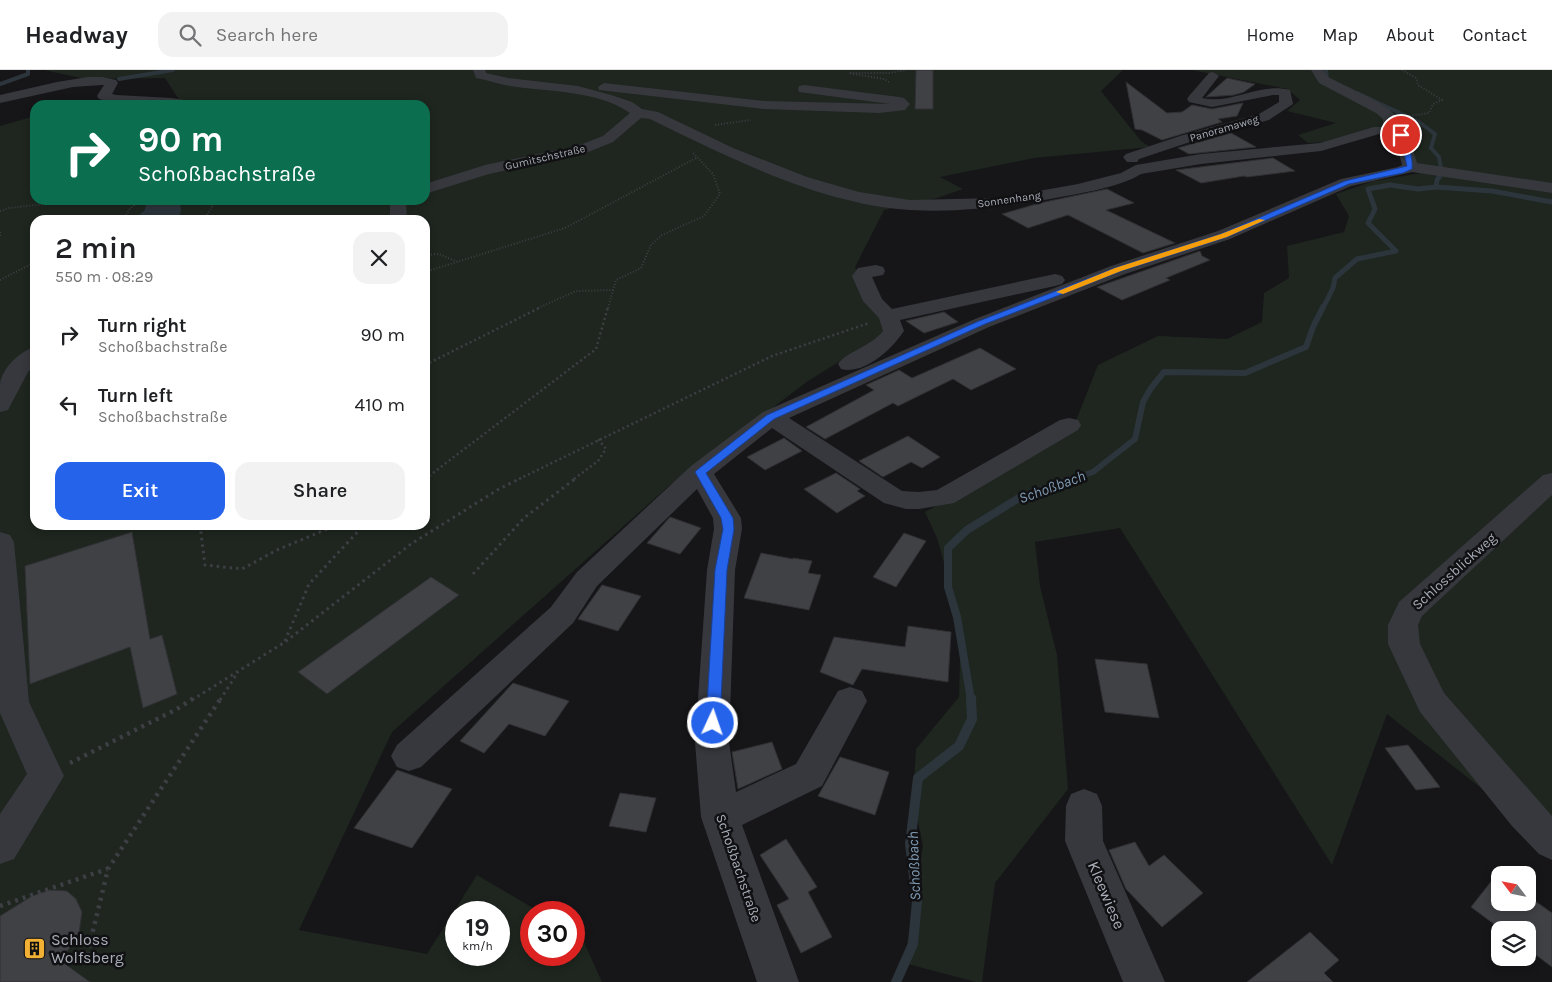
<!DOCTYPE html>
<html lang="en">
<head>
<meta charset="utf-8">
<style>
	:root { --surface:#fff; --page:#f2f2f2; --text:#202124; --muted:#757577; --line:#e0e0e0; --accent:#2563eb }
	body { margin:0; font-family:Karla,sans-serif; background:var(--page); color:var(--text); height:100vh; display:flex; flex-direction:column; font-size:19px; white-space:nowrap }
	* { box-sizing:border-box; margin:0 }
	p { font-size:16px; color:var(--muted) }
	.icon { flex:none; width:28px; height:28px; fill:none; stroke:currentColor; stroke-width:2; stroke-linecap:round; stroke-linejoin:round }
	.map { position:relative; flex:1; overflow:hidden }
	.side { position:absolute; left:30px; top:145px; width:400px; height:315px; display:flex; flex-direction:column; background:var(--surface); border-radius:15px; box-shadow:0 2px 8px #0003 }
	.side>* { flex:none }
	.top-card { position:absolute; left:30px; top:30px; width:400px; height:105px; border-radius:15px; box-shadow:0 2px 8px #0003; background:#0b6e4f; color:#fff; overflow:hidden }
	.needle { width:32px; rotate:302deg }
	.buttons { position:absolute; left:1491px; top:796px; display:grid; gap:10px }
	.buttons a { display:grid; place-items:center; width:45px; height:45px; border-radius:10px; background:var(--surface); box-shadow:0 2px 8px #0003; font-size:25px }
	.speed { position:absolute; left:445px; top:831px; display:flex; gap:10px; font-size:25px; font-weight:700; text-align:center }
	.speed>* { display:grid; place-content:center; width:65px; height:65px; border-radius:50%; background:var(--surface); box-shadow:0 2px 8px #0003; line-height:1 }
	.speed small { font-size:12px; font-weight:400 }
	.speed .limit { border:8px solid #d22; background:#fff; color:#111 }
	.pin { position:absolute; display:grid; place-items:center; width:42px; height:42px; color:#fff; margin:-21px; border:2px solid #fff; border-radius:50%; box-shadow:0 1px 5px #0007 }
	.me { position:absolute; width:55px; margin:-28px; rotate:3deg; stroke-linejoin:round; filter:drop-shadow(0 0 4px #0008) }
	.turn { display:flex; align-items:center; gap:18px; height:105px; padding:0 25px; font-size:22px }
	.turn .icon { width:65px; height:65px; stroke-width:2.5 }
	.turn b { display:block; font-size:35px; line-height:42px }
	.round { display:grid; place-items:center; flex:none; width:52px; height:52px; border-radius:15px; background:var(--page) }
	.head { display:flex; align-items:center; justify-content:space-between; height:85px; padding:0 25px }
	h1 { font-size:30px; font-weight:600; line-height:38px }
	.action { display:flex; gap:10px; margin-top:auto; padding:10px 25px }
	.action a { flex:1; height:58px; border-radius:15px; background:var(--accent); color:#fff; font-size:20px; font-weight:600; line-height:58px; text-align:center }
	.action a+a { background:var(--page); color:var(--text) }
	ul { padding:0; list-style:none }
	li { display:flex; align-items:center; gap:15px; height:70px; padding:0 25px }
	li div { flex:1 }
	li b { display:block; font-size:19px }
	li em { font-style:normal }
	header { display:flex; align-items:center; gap:30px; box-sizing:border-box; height:70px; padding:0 25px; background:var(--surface); border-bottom:1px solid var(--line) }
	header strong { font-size:24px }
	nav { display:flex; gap:28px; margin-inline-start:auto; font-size:18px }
	.search { width:350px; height:45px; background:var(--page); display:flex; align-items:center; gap:12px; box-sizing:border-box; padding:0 18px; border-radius:15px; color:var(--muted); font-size:19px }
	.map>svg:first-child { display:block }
</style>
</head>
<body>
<header>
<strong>Headway</strong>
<div class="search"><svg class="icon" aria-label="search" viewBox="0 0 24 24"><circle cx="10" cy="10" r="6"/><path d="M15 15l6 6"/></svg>Search here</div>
<nav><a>Home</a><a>Map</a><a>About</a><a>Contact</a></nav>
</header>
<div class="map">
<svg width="1552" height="912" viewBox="0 0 1552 912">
	<rect width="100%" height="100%" fill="#161618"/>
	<path fill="#1e261f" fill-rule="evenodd" d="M 44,0 L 1123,0 L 1101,21 L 1141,71 L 1150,77 L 1034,88 L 940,107 L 963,119 L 937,128 L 884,140 L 855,197 L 887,262 L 808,311 L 670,415 L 392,662 L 299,860 L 427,884 L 477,805 L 540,842 L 531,842 L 531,885 L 574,885 L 574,863 L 582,868 L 602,912 L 0,912 L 0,56 L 35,46 L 35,130 L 148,130 L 144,141 L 131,150 L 35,150 L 35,455 L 425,455 L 425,150 L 177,150 L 179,133 L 172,130 L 425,130 L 425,35 L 92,35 L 105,33 L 182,34 L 165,8 L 85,9 ZM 456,842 L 499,842 L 499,885 L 456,885 Z
		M 1192,0 L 1552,0 L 1552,774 L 1387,644 L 1332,795 L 1120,458 L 1035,472 L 1040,516 L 1057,585 L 1068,719 L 995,813 L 982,912 L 976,912 L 904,893 L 923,776 L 913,728 L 916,679 L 959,627 L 961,553 L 937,468 L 925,442 L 1071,363 L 1098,295 L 1158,266 L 1227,269 L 1262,252 L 1264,223 L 1289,208 L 1287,176 L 1344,162 L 1349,146 L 1336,124 L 1374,111 L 1421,103 L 1393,82 L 1376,59 L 1341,71 L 1308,73 L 1298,65 L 1336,53 L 1287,41 L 1300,30 L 1287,19 Z"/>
	<path fill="#2c353c" d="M 148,130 L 172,130 L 179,132 L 181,139 L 179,149 L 131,150 L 144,141 Z"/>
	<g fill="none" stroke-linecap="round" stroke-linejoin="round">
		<path stroke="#2c353c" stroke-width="4" d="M 1326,0 L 1327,9 L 1333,12
			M 119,9 L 173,0
			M 0,14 L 28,4 L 28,0
			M 1357,23 L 1419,52 L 1435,64 L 1431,78 L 1439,87 L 1442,104"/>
		<path stroke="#2c353c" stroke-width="5" d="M 1436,117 L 1492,121 L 1552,132
			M 1323,238 L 1333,218 L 1335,208 L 1357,189 L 1396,181 L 1368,153 L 1375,139 L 1368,119 L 1390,115 L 1418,119 L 1436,117 L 1437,110 L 1442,103"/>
		<path stroke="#2c353c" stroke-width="6" d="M 1072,409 L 1093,402 L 1135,369 L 1143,332 L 1151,318 L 1164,302 L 1245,303 L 1306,277 L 1313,257 L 1323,237"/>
		<path stroke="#2c353c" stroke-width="8" d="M 971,630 L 957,547 L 948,517 L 948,478 L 967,460 L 1019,428 L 1076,408"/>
		<path stroke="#2c353c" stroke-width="10" d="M 896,912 L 913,874 L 917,831 L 910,774 L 918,708 L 959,676 L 972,649 L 971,628"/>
	</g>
	<path fill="#404145" stroke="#303034" d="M 916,0 L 933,0 L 933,39 L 915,39 Z
		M 1227,8 L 1255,14 L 1244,22 L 1234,25 L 1206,27 Z
		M 1126,12 L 1167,43 L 1182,42 L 1192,35 L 1212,39 L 1243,33 L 1237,46 L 1218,49 L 1222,52 L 1162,70 L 1142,60 L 1135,59 Z
		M 1231,63 L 1256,77 L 1189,84 L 1178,78 Z
		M 1273,88 L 1295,101 L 1247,107 L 1244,106 L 1201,113 L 1176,100 Z
		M 1107,119 L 1134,133 L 1106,140 L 1175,173 L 1143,183 L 1068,145 L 1028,158 L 1002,144 L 1040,133 Z
		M 1200,181 L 1202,186 L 1210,190 L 1166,208 L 1170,210 L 1122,230 L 1097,217 Z
		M 944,242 L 958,252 L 924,263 L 906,251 Z
		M 980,278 L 1016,299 L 971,320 L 953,309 L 898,336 L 893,333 L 825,369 L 806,357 L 874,320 L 866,315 L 899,300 L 912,308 Z
		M 908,366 L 940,387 L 922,398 L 911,392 L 883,407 L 859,391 Z
		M 784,368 L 802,381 L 765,400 L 747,387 Z
		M 836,403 L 860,419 L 857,421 L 865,426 L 837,443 L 804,419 Z
		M 670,447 L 701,458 L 680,484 L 647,473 Z
		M 132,462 L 150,569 L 162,565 L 177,624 L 143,638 L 130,577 L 30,614 L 25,496 Z
		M 904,463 L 926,471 L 896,517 L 873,507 Z
		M 761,483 L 793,489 L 793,488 L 812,491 L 808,503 L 821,505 L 809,540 L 744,528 Z
		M 431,507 L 459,525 L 327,624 L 298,602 Z
		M 602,515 L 641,526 L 618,561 L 578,549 Z
		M 908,556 L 951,562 L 948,612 L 862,599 L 853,615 L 820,602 L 834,567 L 905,577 Z
		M 1095,589 L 1147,594 L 1159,648 L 1105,642 Z
		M 513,613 L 569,631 L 545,666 L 509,654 L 484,683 L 460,671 Z
		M 772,672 L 782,699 L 738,719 L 732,682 Z
		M 1408,675 L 1440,717 L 1416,720 L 1385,678 Z
		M 840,687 L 889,702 L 875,745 L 818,726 Z
		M 397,700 L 452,719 L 412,778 L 354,758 Z
		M 620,723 L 656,728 L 646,762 L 609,756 Z
		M 786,769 L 817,817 L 808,822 L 832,867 L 801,883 L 777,835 L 789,829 L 760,785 Z
		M 1135,772 L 1149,796 L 1164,785 L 1203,823 L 1162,857 L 1126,819 L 1109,780 Z
		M 1497,804 L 1500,806 L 1500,832 L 1528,832 L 1528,826 L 1552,843 L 1552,897 L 1528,879 L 1528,860 L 1502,860 L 1471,837 Z
		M 50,820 L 67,821 L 76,829 L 82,842 L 79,863 L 61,891 L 90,912 L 0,912 L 0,846 L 32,826 Z
		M 1310,862 L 1339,890 L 1324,903 L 1333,912 L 1247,912 Z"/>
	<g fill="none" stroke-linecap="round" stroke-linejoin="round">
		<path stroke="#3d3f44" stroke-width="2" stroke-dasharray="1 2" stroke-linecap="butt" d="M 1402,0 L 1416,8 L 1418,15 L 1442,30 L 1433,34 L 1429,43 L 1409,46
			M 889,12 L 884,9 L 849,3 L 890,3 L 906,0
			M 715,55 L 751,50
			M 0,141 L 9,138 L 79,130
			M 123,150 L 129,140 L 139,130
			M 204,150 L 215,132 L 212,130
			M 0,162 L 0,167
			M 425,185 L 439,184 L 458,192
			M 425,202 L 565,158 L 696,88
			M 0,210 L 35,192
			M 538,238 L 576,221 L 614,220
			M 608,238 L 616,210 L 641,198 L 651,175 L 662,165 L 704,146 L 720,124 L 713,104 L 693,83"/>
		<path stroke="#3d3f44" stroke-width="2.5" stroke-dasharray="2 3" stroke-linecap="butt" d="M 425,295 L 541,237
			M 425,409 L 596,279 L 608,237
			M 519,409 L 772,286 L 869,253
			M 574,409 L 598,391 L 606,379 L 598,369"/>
		<path stroke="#3d3f44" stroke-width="3" stroke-dasharray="2.5 4" stroke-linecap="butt" d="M 200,455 L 205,495 L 242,499 L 277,480 L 337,455
			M 473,504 L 524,448 L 576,408
			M 285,571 L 309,514 L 364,455
			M 192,630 L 285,572 L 411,474 L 499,419 L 521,408
			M 220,630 L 238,602"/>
		<path stroke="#3d3f44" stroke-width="4.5" stroke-dasharray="3 5" stroke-linecap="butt" d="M 70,693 L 177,639 L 194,628
			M 0,836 L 107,799
			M 87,885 L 108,799 L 221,628"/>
		<path fill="#37383d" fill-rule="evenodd" d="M 473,0 L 485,0 L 486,3 L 508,8 L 578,16 L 611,25 L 632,32 L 642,39 L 658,42 L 733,78 L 807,107 L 859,122 L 910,130 L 999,128 L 1078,114 L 1121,103 L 1136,95 L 1201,84 L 1320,73 L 1374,57 L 1383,57 L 1383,49 L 1376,43 L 1319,13 L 1311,0 L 1323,0 L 1328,7 C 1341,14 1392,36 1397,48 C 1398,51 1397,56 1397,60 L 1406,62 L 1408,65 L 1417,93 L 1552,113 L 1552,123 L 1412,102 L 1351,116 L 1230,169 L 1125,204 L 989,257 L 789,348 L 902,421 L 919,422 L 937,420 L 1060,350 L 1069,348 L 1078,350 L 1081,355 L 1078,360 L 954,433 L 919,439 L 906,439 L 884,433 L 772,358 L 714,404 L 741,448 L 742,459 L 735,500 L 729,672 L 736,722 L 796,694 L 838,621 L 850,617 L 862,621 L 867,631 L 822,716 L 742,755 L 799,912 L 757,912 L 701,747 L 695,672 L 707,500 L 714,459 L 713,448 L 697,419 L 597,516 L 573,553 L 421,697 L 409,701 L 397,697 L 391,686 L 397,675 L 551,537 L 577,502 L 691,396 L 763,342 L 975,249 L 1111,196 L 1218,161 L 1341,109 L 1398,97 L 1402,95 L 1395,68 L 1379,64 L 1321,81 L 1201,94 L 1141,104 C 1119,118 1076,124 1050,129 C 1004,137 956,143 910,140 C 820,134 730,88 650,49 L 641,48 L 613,72 L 586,83 L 489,104 L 425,124 L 425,114 L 485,95 L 577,76 L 603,66 L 630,43 C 598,20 547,22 510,16 C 498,14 487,10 476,8 Z
			M 1213,2 L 1219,6 L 1202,28 C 1231,35 1258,12 1290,20 L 1293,34 L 1269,50 L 1190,72 L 1139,89 L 1137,92 L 1127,92 L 1123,87 L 1126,84 L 1180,66 L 1259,44 L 1279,32 L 1279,25 L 1273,25 L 1212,37 L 1189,32 L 1187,29 L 1189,26 L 1209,3 Z
			M 88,7 L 102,7 L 116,10 L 118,13 L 112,24 L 116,25 L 171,28 L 198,32 L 200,35 C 166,35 132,38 99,29 L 97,26 L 104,15 L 102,15 L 73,17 L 0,33 L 0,25 L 57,12 Z
			M 604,13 L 764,31 L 890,34 L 799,22 L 798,19 L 799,16 L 804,15 L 899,27 L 904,28 L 910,34 L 905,40 L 879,43 L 764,39 L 599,20 L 598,17 Z
			M 390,130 L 406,130 L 407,150 L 388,150 L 390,147 Z
			M 876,195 L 883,197 L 885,201 L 883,205 L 872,207 L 882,229 L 892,239 L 1055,204 L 1062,206 L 1065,210 L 1062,214 L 1055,216 L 900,250 L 904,261 C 892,279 865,305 841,299 L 838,294 C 846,282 870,277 883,261 L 879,248 L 863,231 L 852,206 L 858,198 Z
			M 35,277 L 35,296 L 28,302 L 8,340 L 0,342 C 0,333 0,323 0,314 C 2,298 20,281 35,277 Z
			M 1552,403 L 1552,425 L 1422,546 L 1418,555 L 1420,574 L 1444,623 L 1552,746 L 1552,790 L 1539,784 L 1512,756 L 1420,642 L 1388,574 L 1388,555 L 1399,532 L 1543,405 Z
			M 0,462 L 10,465 L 14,472 L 29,632 L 64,706 L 14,789 L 0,794 L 0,744 L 27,704 L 0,643 Z
			M 1084,719 L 1097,724 L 1102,736 L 1103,771 L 1165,912 L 1123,912 L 1065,771 L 1066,736 L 1071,724 Z"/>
	</g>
	<path fill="#2563eb" stroke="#184099" d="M 1401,63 C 1409,69 1413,89 1412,99 L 1403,103 L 1349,114 L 1227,167 L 1121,201 L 985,254 L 774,349 L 706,403 L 733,448 L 734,459 L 727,500 L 720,653 L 718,657 L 713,659 L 708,657 L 706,653 L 715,500 L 723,459 L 721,448 L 695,402 L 697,400 L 767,345 L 979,251 L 1115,198 L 1221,164 L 1345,111 L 1407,96 L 1403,79 L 1398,65 Z"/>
	<path fill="#f59e0b" d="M 1259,149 L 1265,150 L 1227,167 L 1121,201 L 1063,224 L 1056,222 L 1115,198 L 1221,164 Z"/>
	<defs>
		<symbol id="building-square" viewBox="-11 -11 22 22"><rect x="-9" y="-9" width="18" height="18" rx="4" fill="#f2b134" stroke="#111113"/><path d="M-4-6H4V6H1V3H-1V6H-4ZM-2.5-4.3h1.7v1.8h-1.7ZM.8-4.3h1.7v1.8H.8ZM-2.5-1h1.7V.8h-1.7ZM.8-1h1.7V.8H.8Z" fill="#111"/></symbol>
	</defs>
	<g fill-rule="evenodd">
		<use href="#building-square" x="22" y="866" width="25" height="25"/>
	</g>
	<g text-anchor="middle" stroke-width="5" stroke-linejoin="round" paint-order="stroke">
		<g font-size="11" fill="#a8adb8" stroke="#111113">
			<text transform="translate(1224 58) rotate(-16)" y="4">Panoramaweg</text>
			<text transform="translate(545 87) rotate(-13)" y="4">Gumitschstraße</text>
			<text transform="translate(1009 129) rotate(-8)" y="4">Sonnenhang</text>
		</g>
		<g font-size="14" fill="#a8adb8" stroke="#111113">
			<text transform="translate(1454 501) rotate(-42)" y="5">Schlossblickweg</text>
			<text transform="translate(739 798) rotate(71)" y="5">Schoßbachstraße</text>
		</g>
		<g font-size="15" font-style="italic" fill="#7f9bb3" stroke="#111113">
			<text transform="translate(1052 417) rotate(-20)" y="5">Schoßbach</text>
			<text transform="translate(914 796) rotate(-92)" y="5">Schoßbach</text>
		</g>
		<g font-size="16" fill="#a8adb8" stroke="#111113">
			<text transform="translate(1107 825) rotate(67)" y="6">Kleewiese</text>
		</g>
		<g font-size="16" fill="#a8adb8" stroke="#111113" text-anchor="start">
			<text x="51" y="875">Schloss<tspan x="51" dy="18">Wolfsberg</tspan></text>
		</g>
	</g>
</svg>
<div class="buttons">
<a><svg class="needle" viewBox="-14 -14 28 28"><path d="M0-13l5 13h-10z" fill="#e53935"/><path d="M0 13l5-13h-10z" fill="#757577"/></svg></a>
<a><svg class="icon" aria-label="layers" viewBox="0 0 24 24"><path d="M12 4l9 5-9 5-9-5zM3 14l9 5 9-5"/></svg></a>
</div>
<div class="speed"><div>19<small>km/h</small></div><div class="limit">30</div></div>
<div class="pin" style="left:1401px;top:65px;background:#d93025"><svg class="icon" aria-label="arrive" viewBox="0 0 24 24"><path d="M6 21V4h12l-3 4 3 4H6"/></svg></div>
<svg class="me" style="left:713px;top:653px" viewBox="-20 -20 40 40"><circle r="17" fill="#2563eb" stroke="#fff" stroke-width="3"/><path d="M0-11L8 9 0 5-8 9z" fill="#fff"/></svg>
<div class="top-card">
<div class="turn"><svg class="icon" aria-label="right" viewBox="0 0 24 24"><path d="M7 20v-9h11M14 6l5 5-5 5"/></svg><div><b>90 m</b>Schoßbachstraße</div></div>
</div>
<section class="side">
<div class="head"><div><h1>2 min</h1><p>550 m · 08:29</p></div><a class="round"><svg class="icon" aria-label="close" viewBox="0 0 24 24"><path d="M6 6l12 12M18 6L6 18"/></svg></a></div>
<ul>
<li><svg class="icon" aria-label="right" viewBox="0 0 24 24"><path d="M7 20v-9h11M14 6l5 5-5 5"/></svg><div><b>Turn right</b><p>Schoßbachstraße</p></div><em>90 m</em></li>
<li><svg class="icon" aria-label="left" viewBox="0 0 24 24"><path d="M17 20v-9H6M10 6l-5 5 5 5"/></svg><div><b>Turn left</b><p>Schoßbachstraße</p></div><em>410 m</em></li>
</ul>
<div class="action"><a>Exit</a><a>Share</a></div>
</section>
</div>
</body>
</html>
